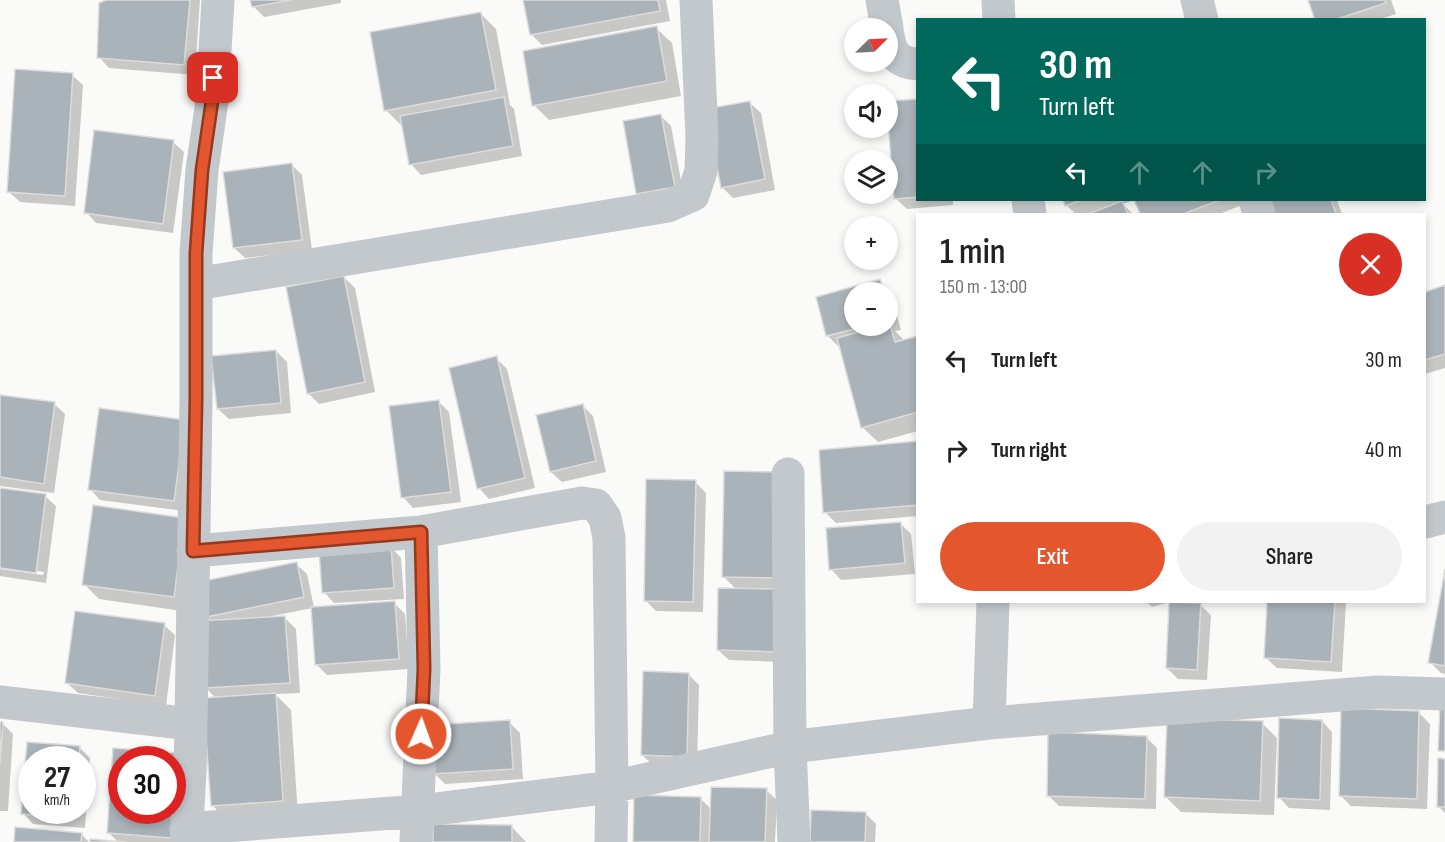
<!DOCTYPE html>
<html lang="en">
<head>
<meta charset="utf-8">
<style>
	:root { --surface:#fff; --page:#f2f2f2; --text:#222; --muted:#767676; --accent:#e4572e }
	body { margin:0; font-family:"Sofia Sans Condensed",sans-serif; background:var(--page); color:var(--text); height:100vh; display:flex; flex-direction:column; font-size:22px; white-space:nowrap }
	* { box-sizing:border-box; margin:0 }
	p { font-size:20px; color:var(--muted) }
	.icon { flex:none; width:33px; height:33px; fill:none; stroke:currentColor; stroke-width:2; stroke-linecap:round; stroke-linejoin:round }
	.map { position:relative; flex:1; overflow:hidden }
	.drawer { position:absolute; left:916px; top:213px; width:510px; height:390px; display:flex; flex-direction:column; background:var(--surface); border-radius:0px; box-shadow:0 3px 9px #0003 }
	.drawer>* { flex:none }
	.guide { position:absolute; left:916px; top:18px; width:510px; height:183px; border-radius:0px; box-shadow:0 3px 9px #0003; background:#00695c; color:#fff; overflow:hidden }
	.needle { width:39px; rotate:66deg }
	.tools { position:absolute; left:844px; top:18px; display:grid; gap:12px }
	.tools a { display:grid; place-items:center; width:54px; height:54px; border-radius:50%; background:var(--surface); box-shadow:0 3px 9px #0003; font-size:30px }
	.speed { position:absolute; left:18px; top:746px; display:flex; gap:12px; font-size:30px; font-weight:700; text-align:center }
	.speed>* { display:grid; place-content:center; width:78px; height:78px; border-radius:50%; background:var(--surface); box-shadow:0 3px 9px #0003; line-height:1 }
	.speed small { font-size:15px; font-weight:400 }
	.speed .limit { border:9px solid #d22; background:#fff; color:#111 }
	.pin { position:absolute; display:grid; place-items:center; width:51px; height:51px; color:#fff; margin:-26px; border-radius:12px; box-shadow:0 3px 9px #0006 }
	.me { position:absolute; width:66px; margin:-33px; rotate:2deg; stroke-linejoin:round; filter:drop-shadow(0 0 4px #0008) }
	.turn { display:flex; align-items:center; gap:21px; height:126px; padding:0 24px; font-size:27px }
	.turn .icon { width:78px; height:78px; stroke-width:2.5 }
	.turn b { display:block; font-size:42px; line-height:51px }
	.lanes { display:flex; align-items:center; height:57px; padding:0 24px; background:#0003; justify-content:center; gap:30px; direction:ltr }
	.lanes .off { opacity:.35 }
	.round { display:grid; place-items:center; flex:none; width:63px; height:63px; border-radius:32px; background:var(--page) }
	.head { display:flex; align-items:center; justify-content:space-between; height:102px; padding:0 24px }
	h1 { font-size:36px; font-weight:600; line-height:45px }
	.primary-button { display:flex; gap:12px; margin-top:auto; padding:12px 24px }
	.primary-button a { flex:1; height:69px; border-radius:36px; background:var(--accent); color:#fff; font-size:24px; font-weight:600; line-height:69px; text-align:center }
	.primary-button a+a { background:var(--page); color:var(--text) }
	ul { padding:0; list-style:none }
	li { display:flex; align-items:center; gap:18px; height:90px; padding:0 24px }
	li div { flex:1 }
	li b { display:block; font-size:22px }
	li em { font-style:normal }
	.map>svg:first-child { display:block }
</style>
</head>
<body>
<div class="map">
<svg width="1445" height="842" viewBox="0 0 1445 842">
	<rect width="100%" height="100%" fill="#fafaf8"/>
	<path fill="#0003" fill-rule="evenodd" d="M 110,0 L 200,0 L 195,75 L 109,68 L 99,57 Z
		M 252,0 L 341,0 L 341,3 L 264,17 L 253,6 Z
		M 525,0 L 666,0 L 670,21 L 542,45 L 531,34 Z
		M 1310,0 L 1391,0 L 1396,14 L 1377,20 L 1316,20 Z
		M 481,14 L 496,29 L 510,105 L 514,109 L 522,156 L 421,175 L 411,164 L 403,125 L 401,125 L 386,110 Z
		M 656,28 L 672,43 L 681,96 L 549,120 L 534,105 Z
		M 72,75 L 83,85 L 75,206 L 20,202 L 9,192 Z
		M 918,100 L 918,200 L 953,200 L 953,205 L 907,209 L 896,199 L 888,103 Z
		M 750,103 L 761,113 L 775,190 L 733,198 L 722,187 Z
		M 660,115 L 671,126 L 684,197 L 648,204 L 638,193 Z
		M 173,142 L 184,152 L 173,233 L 96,223 L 86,212 Z
		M 292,165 L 302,175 L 312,250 L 245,258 L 234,248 Z
		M 1064,200 L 1134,200 L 1123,204 L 1133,214 L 1076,214 L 1067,206 Z
		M 1136,200 L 1249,200 L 1250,202 L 1219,214 L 1142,214 Z
		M 1270,200 L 1337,200 L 1342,214 L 1275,214 Z
		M 344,277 L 355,288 L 375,392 L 319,404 L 308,393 Z
		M 879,281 L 890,291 L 901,330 L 895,331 L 905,341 L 918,338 L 918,431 L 878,442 L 862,427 L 841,346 L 838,346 L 828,336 L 818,298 ZM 855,292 L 888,292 L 888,326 L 855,326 Z
		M 1445,287 L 1445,368 L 1425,374 L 1425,293 Z
		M 276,351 L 287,362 L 291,413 L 229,419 L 218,409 Z
		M 496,358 L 507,369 L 535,488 L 489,499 L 479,488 Z
		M 0,396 L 54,404 L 65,414 L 54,493 L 0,486 Z
		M 439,402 L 449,412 L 461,502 L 413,508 L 403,497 Z
		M 583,406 L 593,416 L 606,472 L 562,482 L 551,472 Z
		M 184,421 L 184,511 L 100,500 L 90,489 Z
		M 918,443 L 918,516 L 836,523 L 825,512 Z
		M 777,474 L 786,662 L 729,660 L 718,650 L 737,590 L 723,576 Z
		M 695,482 L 706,493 L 703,612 L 656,611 L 645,600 Z
		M 0,489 L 45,496 L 56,506 L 46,583 L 0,576 L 0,569 L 43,575 L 44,572 L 0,566 Z
		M 183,519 L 189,612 L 99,599 L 84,584 Z
		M 900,523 L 911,534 L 915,574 L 841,580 L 831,569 Z
		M 391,547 L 401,558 L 404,599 L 334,603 L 324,592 Z
		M 296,564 L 307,574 L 314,608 L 394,603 L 405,614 L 409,669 L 327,675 L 316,664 L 313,608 L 267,617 L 267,619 L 285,618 L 296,629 L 300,693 L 275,694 L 291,710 L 298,816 L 227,820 L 212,805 L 217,699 L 205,687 L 213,622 L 207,616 Z
		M 1445,577 L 1445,674 L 1441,673 L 1430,662 Z
		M 1146,602 L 1170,602 L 1152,607 Z
		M 1269,602 L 1346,602 L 1342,672 L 1277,668 L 1266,658 Z
		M 1200,605 L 1211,615 L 1207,680 L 1178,679 L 1167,668 Z
		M 164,625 L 175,635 L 166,706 L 78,693 L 67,683 Z
		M 688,674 L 699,685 L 697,767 L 653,765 L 642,755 Z
		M 1419,713 L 1430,724 L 1427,809 L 1351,806 L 1340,795 Z
		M 1322,721 L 1332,732 L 1330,810 L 1289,808 L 1279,797 Z
		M 509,722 L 520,733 L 523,779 L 445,784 L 434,773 Z
		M 0,723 L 2,723 L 13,734 L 8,811 L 0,811 Z
		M 1262,723 L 1277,738 L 1274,815 L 1181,812 L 1166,797 Z
		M 1147,738 L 1157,748 L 1156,809 L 1059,806 L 1048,795 Z
		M 28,743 L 80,748 L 90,758 L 85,828 L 33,824 L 23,813 ZM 32,759 L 82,759 L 82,810 L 32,810 Z
		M 114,749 L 177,755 L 182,842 L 118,842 L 108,832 ZM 122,759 L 172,759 L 172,810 L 122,810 Z
		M 1445,760 L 1445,813 L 1438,806 Z
		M 766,790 L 777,800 L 775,842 L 634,842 L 700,798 L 712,810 Z
		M 865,813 L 876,824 L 875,842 L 812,842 Z
		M 511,826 L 526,842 L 434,842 Z
		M 81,834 L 89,842 L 16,842 Z"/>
	<path fill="#aab3b9" stroke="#dcdcda" stroke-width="1.5" fill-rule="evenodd" d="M 106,0 L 190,0 L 184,65 L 97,58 L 99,3 Z
		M 250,0 L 291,0 L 252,7 Z
		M 523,0 L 658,0 L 660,11 L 530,35 Z
		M 1308,0 L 1385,0 L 1386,3 L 1334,20 L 1315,20 Z
		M 481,12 L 496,90 L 384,111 L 370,32 Z
		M 657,26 L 667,81 L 532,106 L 523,51 Z
		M 15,69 L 73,73 L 65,196 L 7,192 Z
		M 504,97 L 513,146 L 409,165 L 400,116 Z
		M 918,99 L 918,197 L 894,199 L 888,122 L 888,101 Z
		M 750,101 L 765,179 L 721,188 L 706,109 Z
		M 661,114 L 675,187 L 636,194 L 623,121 Z
		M 94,130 L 174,140 L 163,224 L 84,213 Z
		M 292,163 L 302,240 L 233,248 L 223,172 Z
		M 1063,200 L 1082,200 L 1065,206 Z
		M 1134,200 L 1220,200 L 1183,214 L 1140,214 Z
		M 1268,200 L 1331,200 L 1336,214 L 1273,214 Z
		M 1122,201 L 1128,214 L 1088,214 Z
		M 344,276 L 365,382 L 307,394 L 286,287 Z
		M 880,279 L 884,292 L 855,292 L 855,326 L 867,326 L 826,336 L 816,297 Z
		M 1445,285 L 1445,354 L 1425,360 L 1425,292 Z
		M 890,324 L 895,342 L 918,336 L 918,412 L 861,428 L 837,338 Z
		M 276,350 L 281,403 L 217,409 L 211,356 Z
		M 497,356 L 525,478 L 477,489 L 449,368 Z
		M 0,395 L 55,402 L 44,484 L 0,477 Z
		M 439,400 L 451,492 L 401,498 L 389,406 Z
		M 583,404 L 596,461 L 550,472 L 536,415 Z
		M 99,408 L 185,420 L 174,501 L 88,490 Z
		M 918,441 L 918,505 L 823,513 L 819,450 Z
		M 724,471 L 778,472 L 776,578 L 722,577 Z
		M 646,479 L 696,480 L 693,602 L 644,601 Z
		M 0,488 L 46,494 L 36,573 L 0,568 Z
		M 93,505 L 184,518 L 174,597 L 82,585 Z
		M 901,522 L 905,563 L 829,570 L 826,528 Z
		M 391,546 L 394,588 L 322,593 L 319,550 Z
		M 297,562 L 304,597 L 206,617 L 198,582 Z
		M 1445,569 L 1445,666 L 1428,663 Z
		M 718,588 L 777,589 L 776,652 L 717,650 Z
		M 395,601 L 399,659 L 315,665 L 311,607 Z
		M 1169,602 L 1201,603 L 1197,670 L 1166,668 Z
		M 1267,602 L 1335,602 L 1331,662 L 1264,658 Z
		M 75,611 L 165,623 L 155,696 L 65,683 Z
		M 285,616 L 290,683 L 204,688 L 200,621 Z
		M 643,671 L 689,673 L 687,757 L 641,755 Z
		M 276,693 L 283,801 L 211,806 L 203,698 Z
		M 1440,704 L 1445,704 L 1445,751 L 1438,751 Z
		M 1341,708 L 1419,711 L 1417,799 L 1339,796 Z
		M 1167,718 L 1263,721 L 1260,801 L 1164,797 Z
		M 1279,718 L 1322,720 L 1320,800 L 1277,798 Z
		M 510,720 L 513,769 L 432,774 L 430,725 Z
		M 0,722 L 3,722 L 0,763 Z
		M 1048,732 L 1147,736 L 1145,799 L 1047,796 Z
		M 27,742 L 80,746 L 79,759 L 32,759 L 32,810 L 75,810 L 75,818 L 21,814 Z
		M 113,748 L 178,753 L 171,838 L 107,833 ZM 122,759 L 172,759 L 172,810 L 122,810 Z
		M 1438,758 L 1445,759 L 1445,807 L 1437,807 Z
		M 711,787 L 767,788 L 765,842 L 709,842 Z
		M 634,795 L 701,797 L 700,842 L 633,842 Z
		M 811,810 L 866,812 L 865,842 L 810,842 Z
		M 433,824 L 512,825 L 512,842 L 433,842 Z
		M 15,827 L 82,833 L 81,842 L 14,842 Z
		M 90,839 L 125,842 L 90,842 Z"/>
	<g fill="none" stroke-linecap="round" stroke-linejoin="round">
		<path stroke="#c3c8cc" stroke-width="33" d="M 882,0 L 887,28
			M 998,0 L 999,20
			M 1197,0 L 1202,20
			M 888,35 C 891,54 898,63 918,64
			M 1028,200 L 1030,214
			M 1255,200 L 1259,214
			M 196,284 L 668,206 L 693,195 L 701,171 L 702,137 L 696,0
			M 788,474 L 790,747 L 794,842
			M 1425,522 L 1445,517
			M 193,551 L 421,532 L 582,503 L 596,505 L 605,518 L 609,538 L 612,787 L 611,842
			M 0,702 L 191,724
			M 989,723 L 993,602
			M 186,829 L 419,811 L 612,787 L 790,747 L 989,723 L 1378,692 L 1445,694
			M 186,842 L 190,772 L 191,724 L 196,399 L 196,253 L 202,170 L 212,101 L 218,0
			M 416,842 L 424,669 L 421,532"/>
	</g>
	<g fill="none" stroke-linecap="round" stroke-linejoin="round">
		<defs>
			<path id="route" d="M 213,78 L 212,101 L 202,170 L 196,253 L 196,399 L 193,551 L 421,532 L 424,669 L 421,734"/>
		</defs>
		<use href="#route" stroke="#94391e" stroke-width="15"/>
		<use href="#route" stroke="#e4572e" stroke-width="10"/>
	</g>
</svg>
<div class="tools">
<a><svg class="needle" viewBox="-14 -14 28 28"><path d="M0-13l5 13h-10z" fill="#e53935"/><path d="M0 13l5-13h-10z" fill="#767676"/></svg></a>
<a><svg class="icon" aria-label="sound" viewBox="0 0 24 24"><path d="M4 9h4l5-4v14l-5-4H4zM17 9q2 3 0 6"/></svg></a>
<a><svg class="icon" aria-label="layers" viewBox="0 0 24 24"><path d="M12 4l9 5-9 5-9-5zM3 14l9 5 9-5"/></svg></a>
<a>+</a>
<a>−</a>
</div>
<div class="speed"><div>27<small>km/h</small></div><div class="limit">30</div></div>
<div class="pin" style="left:213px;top:78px;background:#d93025"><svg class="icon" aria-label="arrive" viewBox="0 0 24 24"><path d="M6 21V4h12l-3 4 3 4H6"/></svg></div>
<svg class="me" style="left:421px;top:734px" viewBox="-20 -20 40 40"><circle r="17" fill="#e4572e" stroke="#fff" stroke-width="3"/><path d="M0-11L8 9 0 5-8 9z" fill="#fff"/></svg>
<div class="guide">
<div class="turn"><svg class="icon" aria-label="left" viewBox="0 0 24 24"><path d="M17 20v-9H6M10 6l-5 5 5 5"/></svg><div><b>30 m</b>Turn left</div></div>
<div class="lanes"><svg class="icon" aria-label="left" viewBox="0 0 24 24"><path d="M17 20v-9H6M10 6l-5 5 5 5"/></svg><svg class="icon off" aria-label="ahead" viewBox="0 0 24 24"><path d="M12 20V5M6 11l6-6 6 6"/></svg><svg class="icon off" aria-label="ahead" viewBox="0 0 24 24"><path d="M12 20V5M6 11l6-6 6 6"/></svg><svg class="icon off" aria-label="right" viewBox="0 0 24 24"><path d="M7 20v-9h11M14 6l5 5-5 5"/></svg></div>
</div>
<section class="drawer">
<div class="head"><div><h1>1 min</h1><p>150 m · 13:00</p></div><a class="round" style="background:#d93025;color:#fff"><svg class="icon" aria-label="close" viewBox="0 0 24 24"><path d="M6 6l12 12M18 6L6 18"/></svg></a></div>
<ul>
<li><svg class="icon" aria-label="left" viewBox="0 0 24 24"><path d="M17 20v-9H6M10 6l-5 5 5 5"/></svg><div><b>Turn left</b></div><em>30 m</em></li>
<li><svg class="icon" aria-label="right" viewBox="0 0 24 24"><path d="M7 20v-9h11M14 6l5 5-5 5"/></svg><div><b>Turn right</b></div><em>40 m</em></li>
</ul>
<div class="primary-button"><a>Exit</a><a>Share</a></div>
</section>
</div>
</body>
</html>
